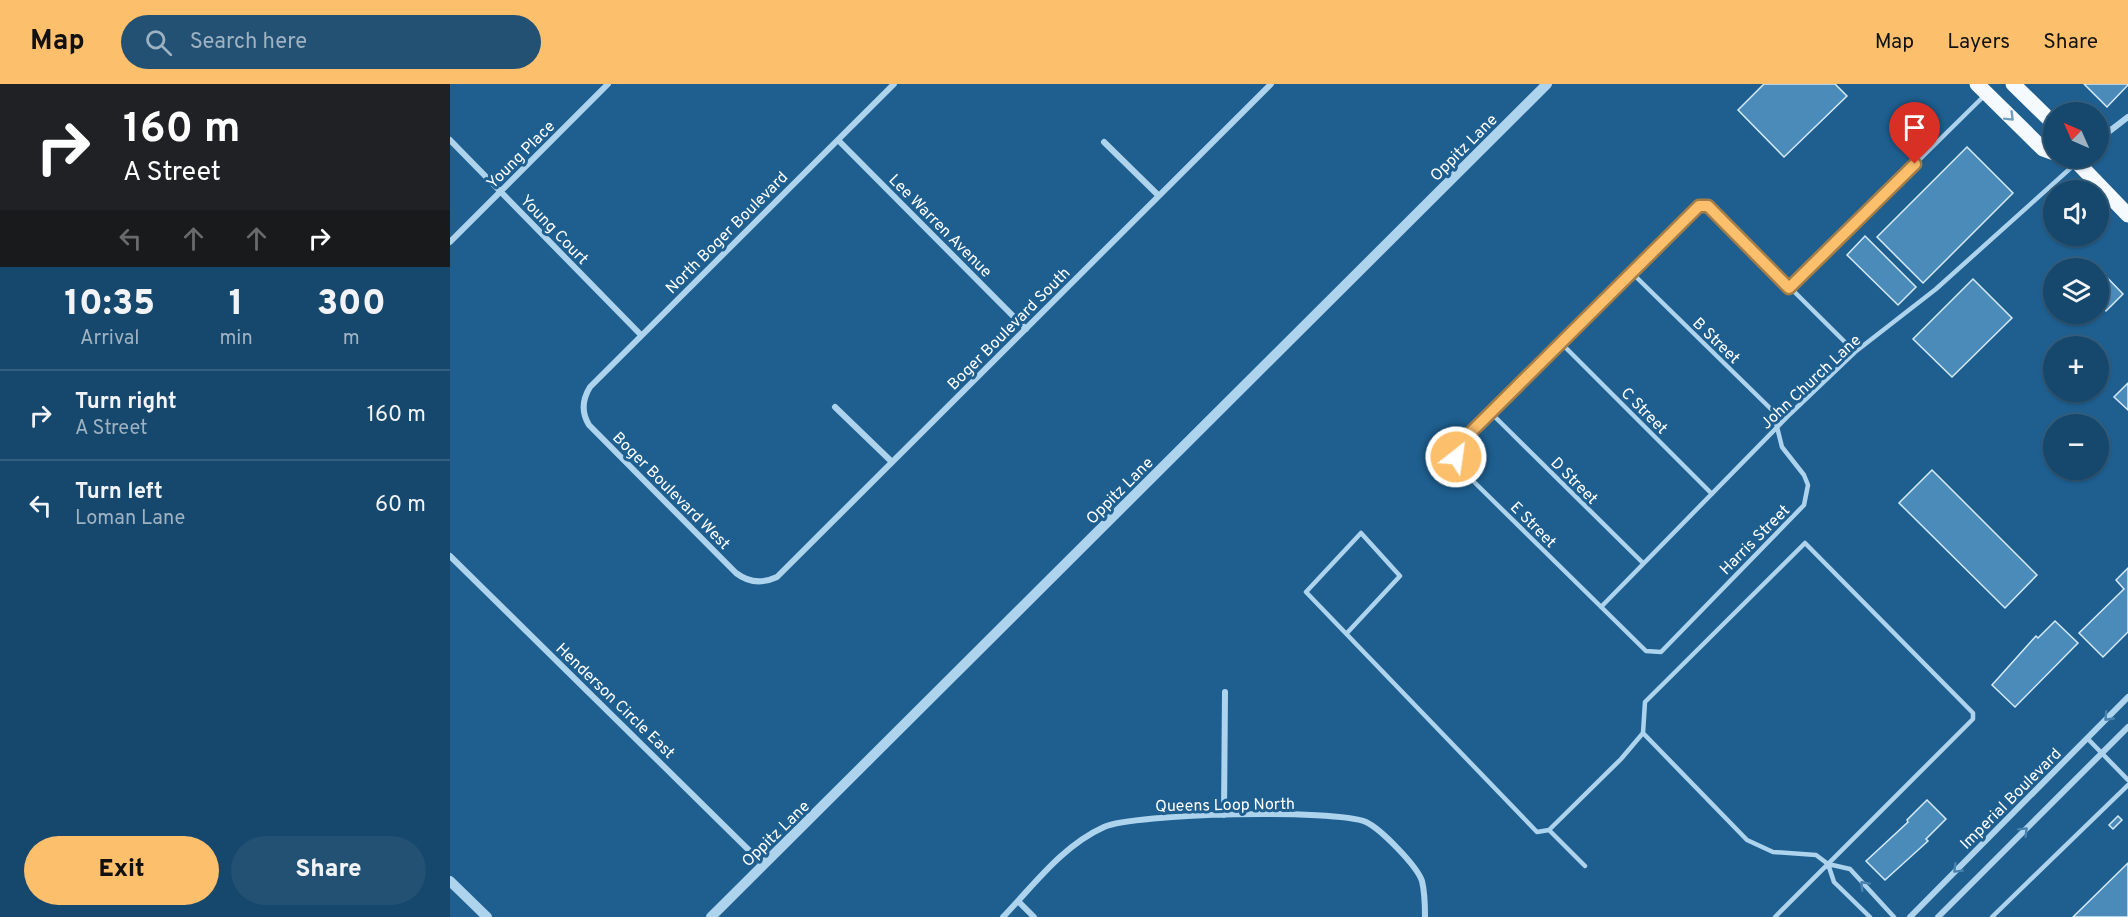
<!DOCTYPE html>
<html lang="en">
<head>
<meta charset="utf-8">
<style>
	:root { --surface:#16476c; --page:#235174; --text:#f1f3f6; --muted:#9eb2c2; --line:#355f7f; --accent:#fcc06d }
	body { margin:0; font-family:Overpass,sans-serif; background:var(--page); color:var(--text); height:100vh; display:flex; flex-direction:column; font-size:22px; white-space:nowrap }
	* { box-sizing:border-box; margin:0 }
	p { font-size:20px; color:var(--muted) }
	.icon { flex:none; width:33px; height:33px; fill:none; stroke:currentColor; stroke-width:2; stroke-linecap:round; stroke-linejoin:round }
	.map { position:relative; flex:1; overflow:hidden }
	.details { display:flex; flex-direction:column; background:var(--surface); width:450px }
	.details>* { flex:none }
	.top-card { background:#202124; color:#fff; overflow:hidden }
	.needle { width:39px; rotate:315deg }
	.tools { position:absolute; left:1593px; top:18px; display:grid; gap:12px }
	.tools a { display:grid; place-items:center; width:66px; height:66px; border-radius:50%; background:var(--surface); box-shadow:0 2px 4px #0004,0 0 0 2px var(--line); font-size:30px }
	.pin { position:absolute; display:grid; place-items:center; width:51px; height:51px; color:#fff; margin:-62px -26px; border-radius:50% 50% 50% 0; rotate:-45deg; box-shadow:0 0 6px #0007 }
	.pin .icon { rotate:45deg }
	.me { position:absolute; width:66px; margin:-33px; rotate:30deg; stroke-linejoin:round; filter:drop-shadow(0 0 4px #0008) }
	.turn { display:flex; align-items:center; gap:21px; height:126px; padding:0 24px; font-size:27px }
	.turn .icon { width:78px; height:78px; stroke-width:2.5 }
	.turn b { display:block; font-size:42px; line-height:51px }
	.lanes { display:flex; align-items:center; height:57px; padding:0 24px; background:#0003; justify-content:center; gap:30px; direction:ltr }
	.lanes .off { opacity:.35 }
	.eta { display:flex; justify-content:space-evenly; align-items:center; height:102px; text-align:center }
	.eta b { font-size:36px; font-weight:800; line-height:42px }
	.cta { display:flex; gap:12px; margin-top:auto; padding:12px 24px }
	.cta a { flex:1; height:69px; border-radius:36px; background:var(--accent); color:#111; font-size:24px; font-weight:800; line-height:69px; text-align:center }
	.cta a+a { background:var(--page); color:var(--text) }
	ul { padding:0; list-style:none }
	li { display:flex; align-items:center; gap:18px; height:90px; padding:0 24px; border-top:2px solid var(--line) }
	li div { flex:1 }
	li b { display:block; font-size:22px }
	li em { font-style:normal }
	header { display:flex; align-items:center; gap:36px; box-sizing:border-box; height:84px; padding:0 30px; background:var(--accent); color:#111 }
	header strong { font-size:28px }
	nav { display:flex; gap:33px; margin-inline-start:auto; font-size:21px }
	.search { width:420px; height:54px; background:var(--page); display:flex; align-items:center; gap:15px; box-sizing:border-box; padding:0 21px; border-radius:33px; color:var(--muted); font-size:22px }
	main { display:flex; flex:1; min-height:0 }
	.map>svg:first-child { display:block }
</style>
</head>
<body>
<header>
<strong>Map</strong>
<div class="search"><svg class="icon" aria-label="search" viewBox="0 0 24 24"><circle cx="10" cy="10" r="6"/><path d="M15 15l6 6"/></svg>Search here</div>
<nav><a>Map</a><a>Layers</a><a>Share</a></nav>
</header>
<main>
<section class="details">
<div class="top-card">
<div class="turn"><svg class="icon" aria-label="right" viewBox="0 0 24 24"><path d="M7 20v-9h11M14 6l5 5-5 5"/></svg><div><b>160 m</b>A Street</div></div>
<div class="lanes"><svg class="icon off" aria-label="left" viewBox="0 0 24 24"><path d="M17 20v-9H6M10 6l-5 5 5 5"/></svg><svg class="icon off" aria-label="ahead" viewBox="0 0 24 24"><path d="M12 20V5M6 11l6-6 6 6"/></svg><svg class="icon off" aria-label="ahead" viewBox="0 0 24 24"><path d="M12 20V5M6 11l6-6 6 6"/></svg><svg class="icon" aria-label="right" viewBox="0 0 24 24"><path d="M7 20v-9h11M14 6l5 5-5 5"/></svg></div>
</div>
<div class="eta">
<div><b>10:35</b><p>Arrival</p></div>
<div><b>1</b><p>min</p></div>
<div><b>300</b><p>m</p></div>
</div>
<ul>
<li><svg class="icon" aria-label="right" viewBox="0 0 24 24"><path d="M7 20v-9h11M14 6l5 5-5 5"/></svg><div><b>Turn right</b><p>A Street</p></div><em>160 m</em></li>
<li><svg class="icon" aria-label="left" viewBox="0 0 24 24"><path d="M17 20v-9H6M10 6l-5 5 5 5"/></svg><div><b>Turn left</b><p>Loman Lane</p></div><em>60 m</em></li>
</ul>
<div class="cta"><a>Exit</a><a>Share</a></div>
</section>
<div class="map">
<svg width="1678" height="833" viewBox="0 0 1678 833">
	<rect width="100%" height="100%" fill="#1e5f90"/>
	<path fill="#4b8bb9" stroke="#d4eafa" stroke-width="1.5" d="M 1314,0 L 1385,0 L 1397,12 L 1334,73 L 1288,26 Z
		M 1634,0 L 1678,0 L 1678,1 L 1657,23 Z
		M 1517,63 L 1563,109 L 1473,199 L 1427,153 Z
		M 1415,152 L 1466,203 L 1448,221 L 1397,171 Z
		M 1645,181 L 1673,210 L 1656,227 L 1648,219 L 1648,184 L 1642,184 Z
		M 1523,195 L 1562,234 L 1502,293 L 1463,255 Z
		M 1678,299 L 1678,326 L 1664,313 Z
		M 1482,386 L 1587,491 L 1555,524 L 1449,419 Z
		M 1678,484 L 1678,548 L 1653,573 L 1629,549 L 1674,505 L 1666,496 Z
		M 1605,537 L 1628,559 L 1565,623 L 1542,601 L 1586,552 L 1588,554 Z
		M 1477,716 L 1496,735 L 1476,755 L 1478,757 L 1435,796 L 1416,777 L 1458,738 L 1457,736 Z
		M 1668,732 L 1672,736 L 1663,745 L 1659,741 Z
		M 1678,779 L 1678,833 L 1623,833 Z"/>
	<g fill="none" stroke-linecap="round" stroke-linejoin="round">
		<path stroke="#aed3ed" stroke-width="4.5" d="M 1181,188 L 1323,327 L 1332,363 L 1354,391 L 1358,401 L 1354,421 L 1211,568 L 1196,567 L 1018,392 L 1007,373 L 1008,361 L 1240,129 L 1253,120 L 1285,149 L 1405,268
			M 1339,204 L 1534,12
			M 1111,259 L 1262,410
			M 1041,329 L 1193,479
			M 1151,523 L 1340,330 L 1405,268 L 1486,205 L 1624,81
			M 897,549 L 950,492 L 911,449 L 856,508 L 1087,748 L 1099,746
			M 1193,649 L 1297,756 L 1323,768 L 1366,771 L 1378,780 L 1400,785 L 1444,833
			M 1637,654 L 1678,696
			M 1378,780 L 1384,798 L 1420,833
			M 1135,782 L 1099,746 L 1171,675 L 1193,649 L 1195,618 L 1355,459 L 1523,629 L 1523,635 L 1325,833
			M 1542,833 L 1678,701"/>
		<path stroke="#aed3ed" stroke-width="6" d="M 444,0 L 140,303 C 132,316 131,328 139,341 L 286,489 C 299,499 312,500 327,493 L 821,0
			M 0,56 L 191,251
			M 388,56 L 576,245
			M 1648,56 L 1678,33
			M 654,58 L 709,112
			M 0,158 L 158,0
			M 385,323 L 442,378
			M 0,472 L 314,781
			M 774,731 L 775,608
			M 568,817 L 584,833
			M 553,833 C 584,801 612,762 654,743 C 685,729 885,725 916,738 C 931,745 967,782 972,797 C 975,809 975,821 975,833
			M 1460,833 L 1678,613
			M 1488,833 L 1678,643"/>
		<path stroke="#aed3ed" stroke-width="10" d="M 0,797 L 37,833
			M 261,833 L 1097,0"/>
		<path stroke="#f4faff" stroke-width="15" d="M 1527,0 L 1593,65 L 1604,69
			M 1563,0 L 1604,40
			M 1623,74 L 1678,131"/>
	</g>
	<defs><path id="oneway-chevron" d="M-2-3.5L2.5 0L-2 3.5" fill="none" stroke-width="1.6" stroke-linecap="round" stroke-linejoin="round" transform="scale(1.5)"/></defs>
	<use stroke="#749dbc" href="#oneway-chevron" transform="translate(1560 33) rotate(45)"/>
	<g stroke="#4982ac">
		<use href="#oneway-chevron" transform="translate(1658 633) rotate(134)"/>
		<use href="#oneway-chevron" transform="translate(1574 747) rotate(-45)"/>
		<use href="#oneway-chevron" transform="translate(1507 785) rotate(135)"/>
		<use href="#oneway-chevron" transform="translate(1414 801) rotate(-133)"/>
	</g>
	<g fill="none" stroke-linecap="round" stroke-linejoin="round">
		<defs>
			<path id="route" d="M 1006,373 L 1008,361 L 1249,122 L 1258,122 L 1339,204 L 1465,80"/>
		</defs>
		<use href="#route" stroke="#a47d47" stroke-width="15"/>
		<use href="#route" stroke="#fcc06d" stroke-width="10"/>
	</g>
	<g text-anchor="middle" stroke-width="6" stroke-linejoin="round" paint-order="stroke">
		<g font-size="16" fill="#fff" stroke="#1e5f90">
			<text transform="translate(1013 63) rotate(-45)" y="6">Oppitz Lane</text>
			<text transform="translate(70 70) rotate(-45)" y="6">Young Place</text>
			<text transform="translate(491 141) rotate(45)" y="6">Lee Warren Avenue</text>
			<text transform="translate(105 145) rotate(46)" y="6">Young Court</text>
			<text transform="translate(276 148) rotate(-45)" y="6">North Boger Boulevard</text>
			<text transform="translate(558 244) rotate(-45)" y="6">Boger Boulevard South</text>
			<text transform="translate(1267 256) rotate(44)" y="6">B Street</text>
			<text transform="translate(1360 297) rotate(-43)" y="6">John Church Lane</text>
			<text transform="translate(1195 326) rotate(45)" y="6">C Street</text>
			<text transform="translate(1125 396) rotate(45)" y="6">D Street</text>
			<text transform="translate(222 406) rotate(45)" y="6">Boger Boulevard West</text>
			<text transform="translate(669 406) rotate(-45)" y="6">Oppitz Lane</text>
			<text transform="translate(1084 440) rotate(45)" y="6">E Street</text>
			<text transform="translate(1304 455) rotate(-45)" y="6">Harris Street</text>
			<text transform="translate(166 616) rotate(44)" y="6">Henderson Circle East</text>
			<text transform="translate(1560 714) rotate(-45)" y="6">Imperial Boulevard</text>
			<text transform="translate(775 720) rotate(-1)" y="6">Queens Loop North</text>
			<text transform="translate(325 749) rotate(-44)" y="6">Oppitz Lane</text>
		</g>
	</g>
</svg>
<div class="tools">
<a><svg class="needle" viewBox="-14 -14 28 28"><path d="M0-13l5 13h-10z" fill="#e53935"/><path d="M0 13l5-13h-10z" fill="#9eb2c2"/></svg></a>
<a><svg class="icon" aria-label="sound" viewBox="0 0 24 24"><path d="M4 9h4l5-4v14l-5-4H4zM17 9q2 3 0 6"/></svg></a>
<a><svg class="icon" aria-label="layers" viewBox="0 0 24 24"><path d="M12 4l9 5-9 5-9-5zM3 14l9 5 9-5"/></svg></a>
<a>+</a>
<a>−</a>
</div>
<div class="pin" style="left:1465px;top:80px;background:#d93025"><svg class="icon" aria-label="arrive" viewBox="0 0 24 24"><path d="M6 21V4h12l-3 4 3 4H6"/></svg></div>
<svg class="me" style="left:1006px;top:373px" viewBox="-20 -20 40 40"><circle r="17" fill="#fcc06d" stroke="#fff" stroke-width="3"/><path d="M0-11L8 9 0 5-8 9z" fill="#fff"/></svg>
</div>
</main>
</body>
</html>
